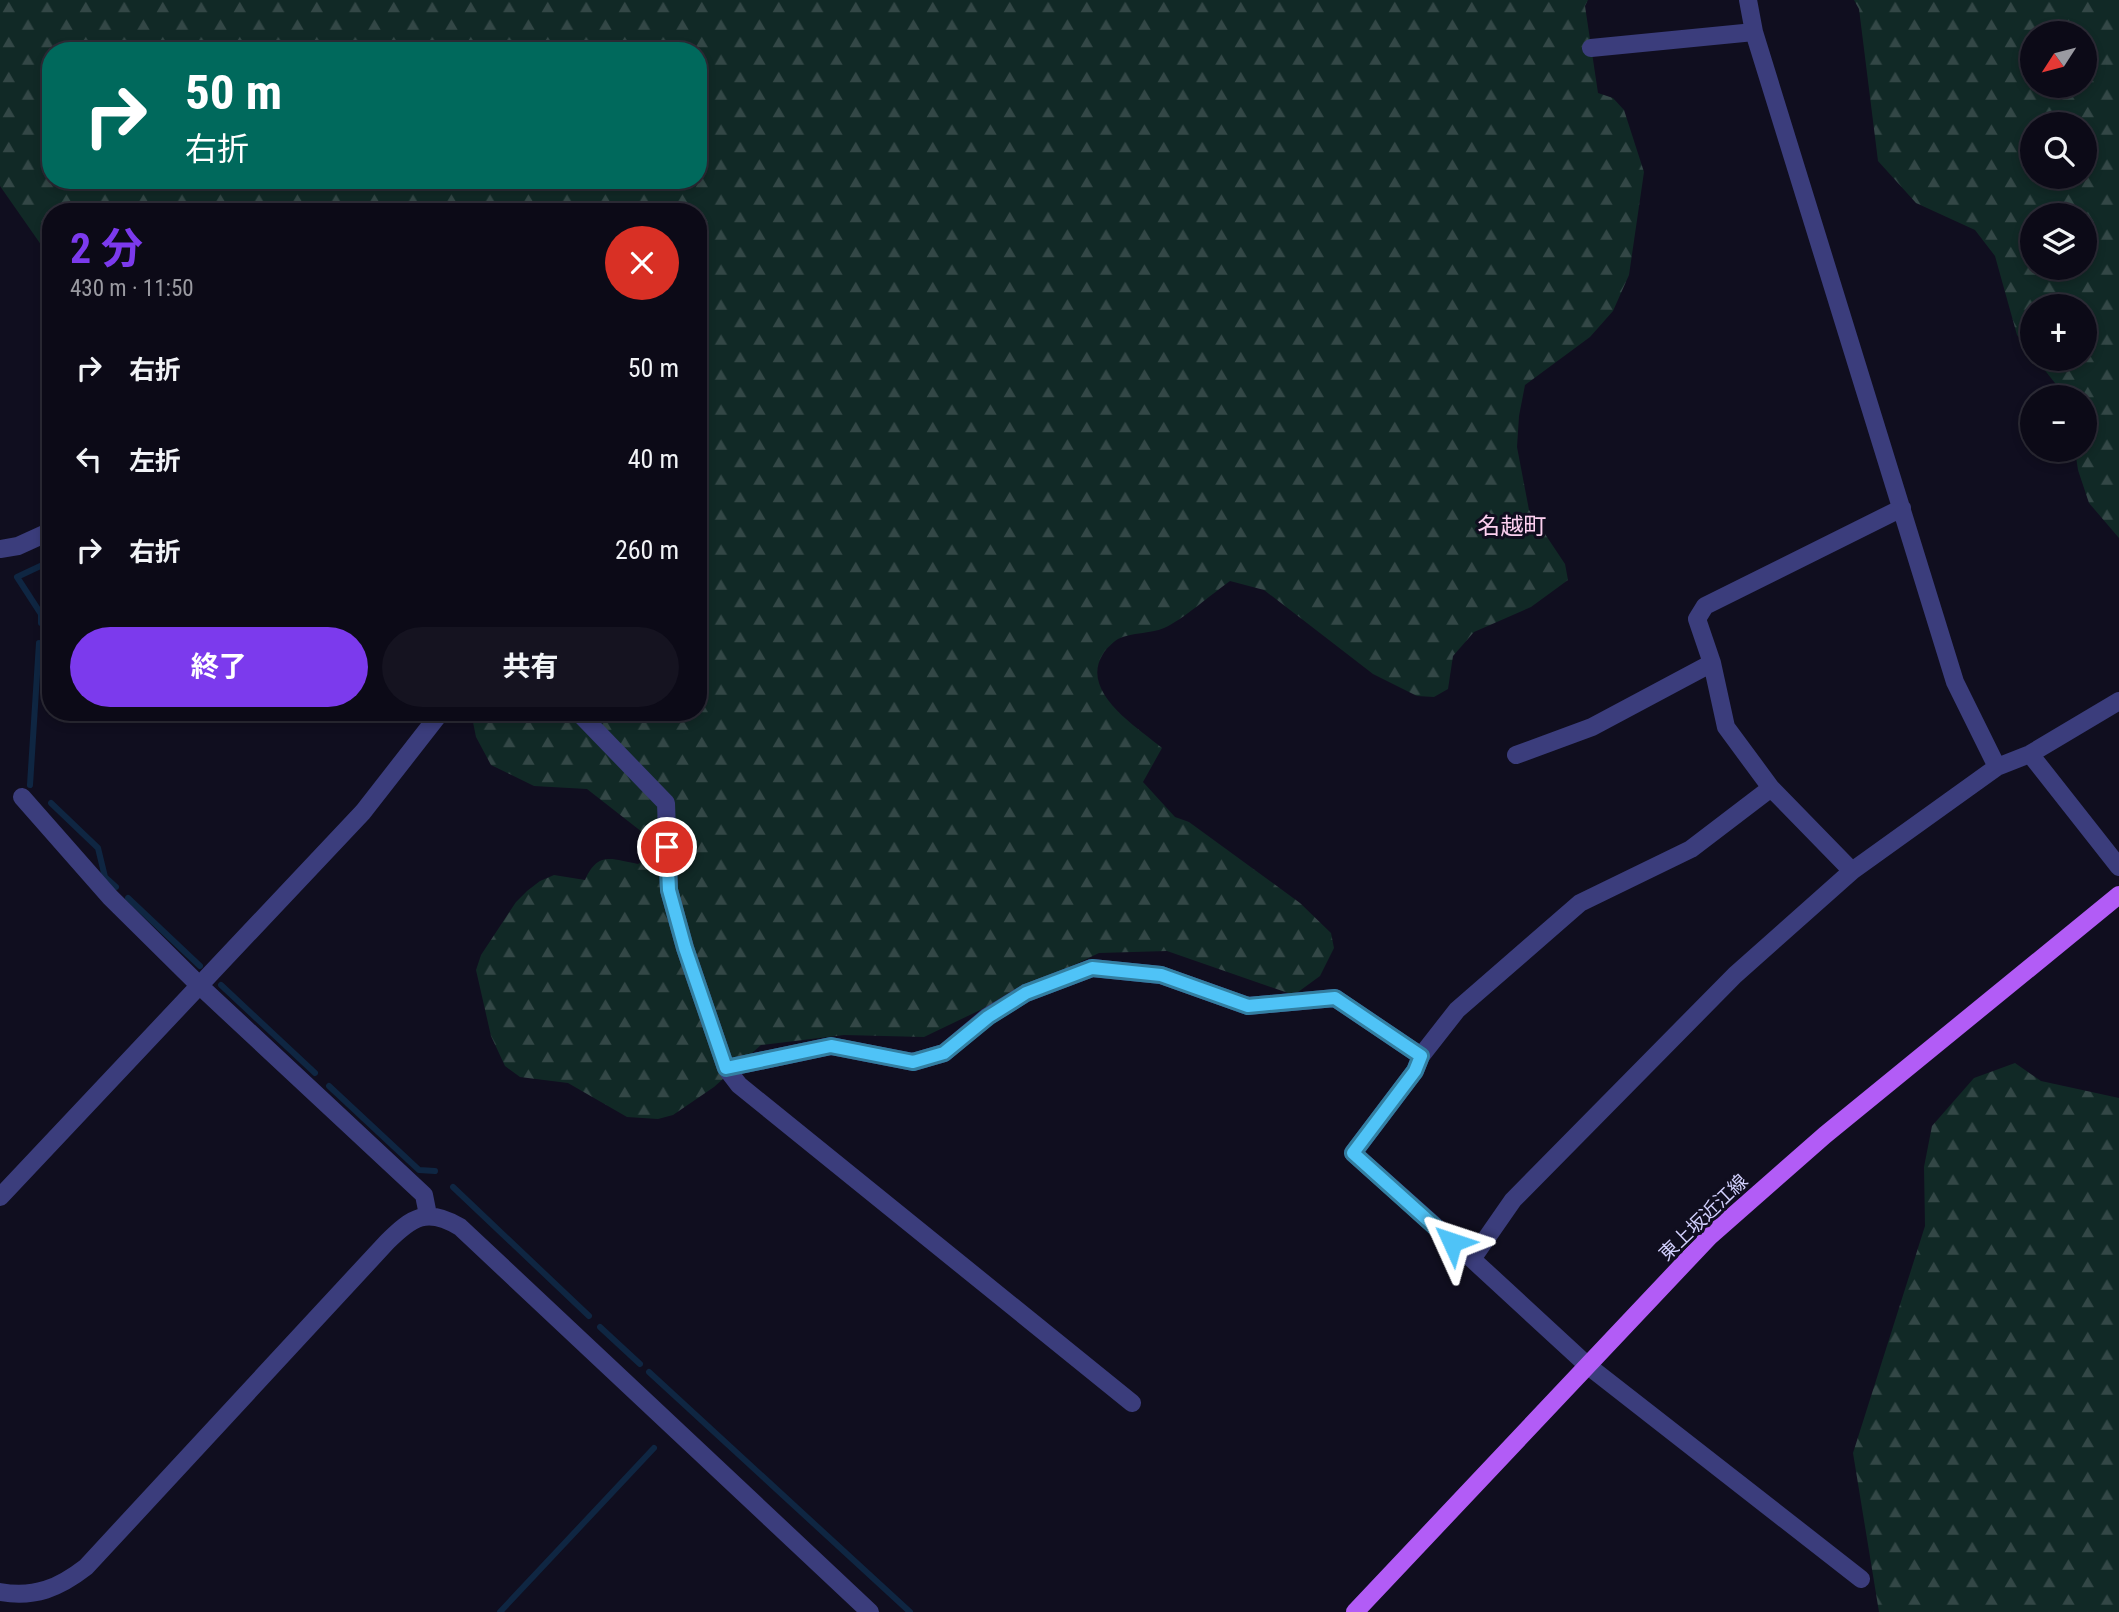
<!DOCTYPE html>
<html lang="ja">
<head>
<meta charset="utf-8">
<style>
	:root { --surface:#0c0a17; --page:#151320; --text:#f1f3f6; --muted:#9a9aa1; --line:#2c2b36; --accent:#7c3aed }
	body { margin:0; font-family:"Roboto Condensed","Noto Sans JP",sans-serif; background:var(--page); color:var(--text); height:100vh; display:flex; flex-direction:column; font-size:26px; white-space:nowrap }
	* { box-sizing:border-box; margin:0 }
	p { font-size:23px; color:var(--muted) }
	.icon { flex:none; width:38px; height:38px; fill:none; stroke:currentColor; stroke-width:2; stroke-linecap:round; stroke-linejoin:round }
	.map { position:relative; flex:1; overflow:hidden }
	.details { position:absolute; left:42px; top:203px; width:665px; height:518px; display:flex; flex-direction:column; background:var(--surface); border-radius:28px; box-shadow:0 4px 10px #0003,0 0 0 2px var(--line) }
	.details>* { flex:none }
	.top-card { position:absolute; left:42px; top:42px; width:665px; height:147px; border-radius:28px; box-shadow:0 4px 10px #0003,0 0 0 2px var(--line); background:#00695c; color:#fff; overflow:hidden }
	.needle { width:46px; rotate:234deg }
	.tools { position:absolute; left:2020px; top:21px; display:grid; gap:14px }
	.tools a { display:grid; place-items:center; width:77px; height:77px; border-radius:50%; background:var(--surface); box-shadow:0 4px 10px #0003,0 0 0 2px var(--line); font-size:35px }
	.pin { position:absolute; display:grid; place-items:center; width:60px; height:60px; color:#fff; margin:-30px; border:4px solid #fff; border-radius:50%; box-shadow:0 2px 7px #0007 }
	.me { position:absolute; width:77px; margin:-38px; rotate:312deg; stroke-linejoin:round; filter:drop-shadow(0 0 5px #0008) }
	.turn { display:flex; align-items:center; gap:24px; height:147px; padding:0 28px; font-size:32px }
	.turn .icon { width:91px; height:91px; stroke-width:2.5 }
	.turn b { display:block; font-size:49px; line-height:60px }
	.round { display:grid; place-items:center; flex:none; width:74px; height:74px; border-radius:37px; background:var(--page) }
	.head { display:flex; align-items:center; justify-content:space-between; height:119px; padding:0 28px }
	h1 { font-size:42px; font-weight:700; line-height:52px; color:var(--accent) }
	.cta { display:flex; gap:14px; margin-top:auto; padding:14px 28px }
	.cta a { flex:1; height:80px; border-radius:42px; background:var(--accent); color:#fff; font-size:28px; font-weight:700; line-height:80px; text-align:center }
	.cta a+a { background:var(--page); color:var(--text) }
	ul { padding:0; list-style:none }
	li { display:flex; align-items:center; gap:21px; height:91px; padding:0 28px }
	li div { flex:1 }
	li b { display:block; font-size:26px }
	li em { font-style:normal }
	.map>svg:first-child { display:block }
</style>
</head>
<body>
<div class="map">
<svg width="2119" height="1612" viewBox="0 0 2119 1612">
	<defs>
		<pattern id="forest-firs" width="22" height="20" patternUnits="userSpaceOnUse" patternTransform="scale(1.75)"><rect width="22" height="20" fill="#112926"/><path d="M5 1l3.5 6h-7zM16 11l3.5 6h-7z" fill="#334746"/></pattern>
	</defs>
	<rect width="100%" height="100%" fill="#100e1f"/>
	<path fill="url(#forest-firs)" fill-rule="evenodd" d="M 0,0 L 1588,0 L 1585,6 L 1598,93 L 1613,98 L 1624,110 L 1644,172 L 1629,275 L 1613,311 L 1590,337 L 1525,385 L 1519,416 L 1517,447 L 1529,510 L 1565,564 L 1568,580 L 1531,607 L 1474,632 L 1453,656 L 1448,689 L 1434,697 L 1417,696 L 1373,674 L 1264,590 L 1230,581 C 1213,593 1181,621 1164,628 C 1150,634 1132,632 1118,639 C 1112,643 1106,649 1103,654 C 1079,692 1137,727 1162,748 L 1143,782 L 1175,817 L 1189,822 L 1300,903 L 1331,933 L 1334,948 L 1320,976 L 1294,995 L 1167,951 L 1099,953 L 924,1037 L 844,1035 L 761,1045 L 714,1087 L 673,1115 L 658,1119 L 627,1117 L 568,1083 L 520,1077 L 505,1066 L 491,1036 L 476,970 L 481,955 L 516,902 L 527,891 L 540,881 L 554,875 L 585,880 C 598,851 611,859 638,864 L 651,855 L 651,839 L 587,789 L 534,786 L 491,765 L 476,737 L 471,712 L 698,712 L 698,212 L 51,212 L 51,259 L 0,186 ZM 51,51 L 698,51 L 698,180 L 51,180 Z
		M 1854,0 L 2119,0 L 2119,538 L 2089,503 L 2078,470 L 2075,450 L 2084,450 L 2084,397 L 2066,397 L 2036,359 L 2084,359 L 2084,306 L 2032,306 L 2032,354 L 2017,335 L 1995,256 L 1975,230 L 1916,203 L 1878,161 L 1859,9 ZM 2032,33 L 2084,33 L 2084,86 L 2032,86 ZM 2032,124 L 2084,124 L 2084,177 L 2032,177 ZM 2032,215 L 2084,215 L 2084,268 L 2032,268 Z
		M 2015,1063 L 2041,1081 L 2119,1098 L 2119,1612 L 1879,1612 L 1853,1453 L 1925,1226 L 1924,1167 L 1932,1126 L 1974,1078 Z"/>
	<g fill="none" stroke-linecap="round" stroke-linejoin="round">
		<path stroke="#0f2642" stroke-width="6" d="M 41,623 L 41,614 L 17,577 L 51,561
			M 30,785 L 39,643
			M 51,803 L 98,848 L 105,877 L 116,887
			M 128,898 L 200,966
			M 221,985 L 315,1073
			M 329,1086 L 419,1170 L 435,1171
			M 453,1187 L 589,1316
			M 600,1327 L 640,1364
			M 649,1372 L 910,1612
			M 500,1612 L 654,1448"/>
		<path stroke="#3b3d7c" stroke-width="18" d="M 1748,0 L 1754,32 L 1955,682 L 1997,767
			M 1591,48 L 1754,32
			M 0,549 L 18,546 L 51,531
			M 578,712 L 666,803 L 669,890 L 685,948 L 726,1068 L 739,1085 L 1132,1403
			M 2030,754 L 2119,867
			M 1516,755 L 1592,727 L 1712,663
			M 22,797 L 110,897 L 200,986 L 424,1195 L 428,1215
			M 1852,871 L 1771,788 L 1726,727 L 1712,663 L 1697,619 L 1705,606 L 1902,508
			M 726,1068 L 831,1046 L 913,1062 L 944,1053 L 987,1017 L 1026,993 L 1092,968 L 1161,975 L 1248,1006 L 1335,998 L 1421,1056
			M 0,1197 L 363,812 L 441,712
			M 1472,1259 L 1353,1153 L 1415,1071 L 1421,1056 L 1457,1010 L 1580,903 L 1691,849 L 1771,788
			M 1861,1579 L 1587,1365 L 1472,1259 L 1513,1200 L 1735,975 L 1852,871 L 1997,767 L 2030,754 L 2119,701
			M 0,1592 C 35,1598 59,1588 86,1567 L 387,1242 C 412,1217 427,1207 460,1227 L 870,1612"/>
		<path stroke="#b25cf6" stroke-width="18" d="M 1355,1612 L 1709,1237 L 1825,1135 L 2119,895"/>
	</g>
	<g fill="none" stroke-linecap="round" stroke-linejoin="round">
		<defs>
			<path id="route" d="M 667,847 L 669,890 L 685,948 L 726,1068 L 831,1046 L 913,1062 L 944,1053 L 988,1017 L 1026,993 L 1092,968 L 1161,975 L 1248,1006 L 1335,998 L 1421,1056 L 1415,1071 L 1353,1153 L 1452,1242"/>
		</defs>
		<use href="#route" stroke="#337fa1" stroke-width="18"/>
		<use href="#route" stroke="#4fc3f7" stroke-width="12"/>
	</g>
	<g text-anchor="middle" stroke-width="6" stroke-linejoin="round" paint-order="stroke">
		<g font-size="19" fill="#d1cffc" stroke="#100e1f">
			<text transform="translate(1703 1217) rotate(-44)" y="7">東上坂近江線</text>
		</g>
		<g font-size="23" fill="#fdd0f0" stroke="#100e1f">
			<text x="1512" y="534">名越町</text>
		</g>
	</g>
</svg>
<div class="tools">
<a><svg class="needle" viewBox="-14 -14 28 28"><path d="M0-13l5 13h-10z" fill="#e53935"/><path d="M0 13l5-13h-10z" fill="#9a9aa1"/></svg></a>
<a><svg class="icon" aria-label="search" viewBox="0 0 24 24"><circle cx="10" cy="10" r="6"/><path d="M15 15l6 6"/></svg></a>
<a><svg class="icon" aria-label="layers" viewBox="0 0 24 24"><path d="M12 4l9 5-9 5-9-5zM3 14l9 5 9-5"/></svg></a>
<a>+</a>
<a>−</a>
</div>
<div class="pin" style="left:667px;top:847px;background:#d93025"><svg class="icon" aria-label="arrive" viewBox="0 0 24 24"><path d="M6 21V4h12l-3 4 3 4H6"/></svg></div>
<svg class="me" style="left:1452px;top:1242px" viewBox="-20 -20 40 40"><path d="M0-17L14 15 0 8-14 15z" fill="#4fc3f7" stroke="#fff" stroke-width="4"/></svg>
<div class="top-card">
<div class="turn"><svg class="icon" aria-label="right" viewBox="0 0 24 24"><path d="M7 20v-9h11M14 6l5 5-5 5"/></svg><div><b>50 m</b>右折</div></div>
</div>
<section class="details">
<div class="head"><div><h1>2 分</h1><p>430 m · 11:50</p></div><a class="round" style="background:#d93025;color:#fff"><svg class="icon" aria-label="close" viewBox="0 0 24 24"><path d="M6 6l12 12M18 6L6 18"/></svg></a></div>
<ul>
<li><svg class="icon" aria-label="right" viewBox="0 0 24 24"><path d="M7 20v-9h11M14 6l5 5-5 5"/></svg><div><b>右折</b></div><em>50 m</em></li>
<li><svg class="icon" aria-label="left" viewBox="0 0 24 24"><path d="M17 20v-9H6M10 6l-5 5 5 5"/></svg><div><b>左折</b></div><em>40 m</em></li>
<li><svg class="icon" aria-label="right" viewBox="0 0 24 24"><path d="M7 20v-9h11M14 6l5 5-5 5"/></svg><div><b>右折</b></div><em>260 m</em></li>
</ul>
<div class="cta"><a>終了</a><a>共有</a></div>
</section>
</div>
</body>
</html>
